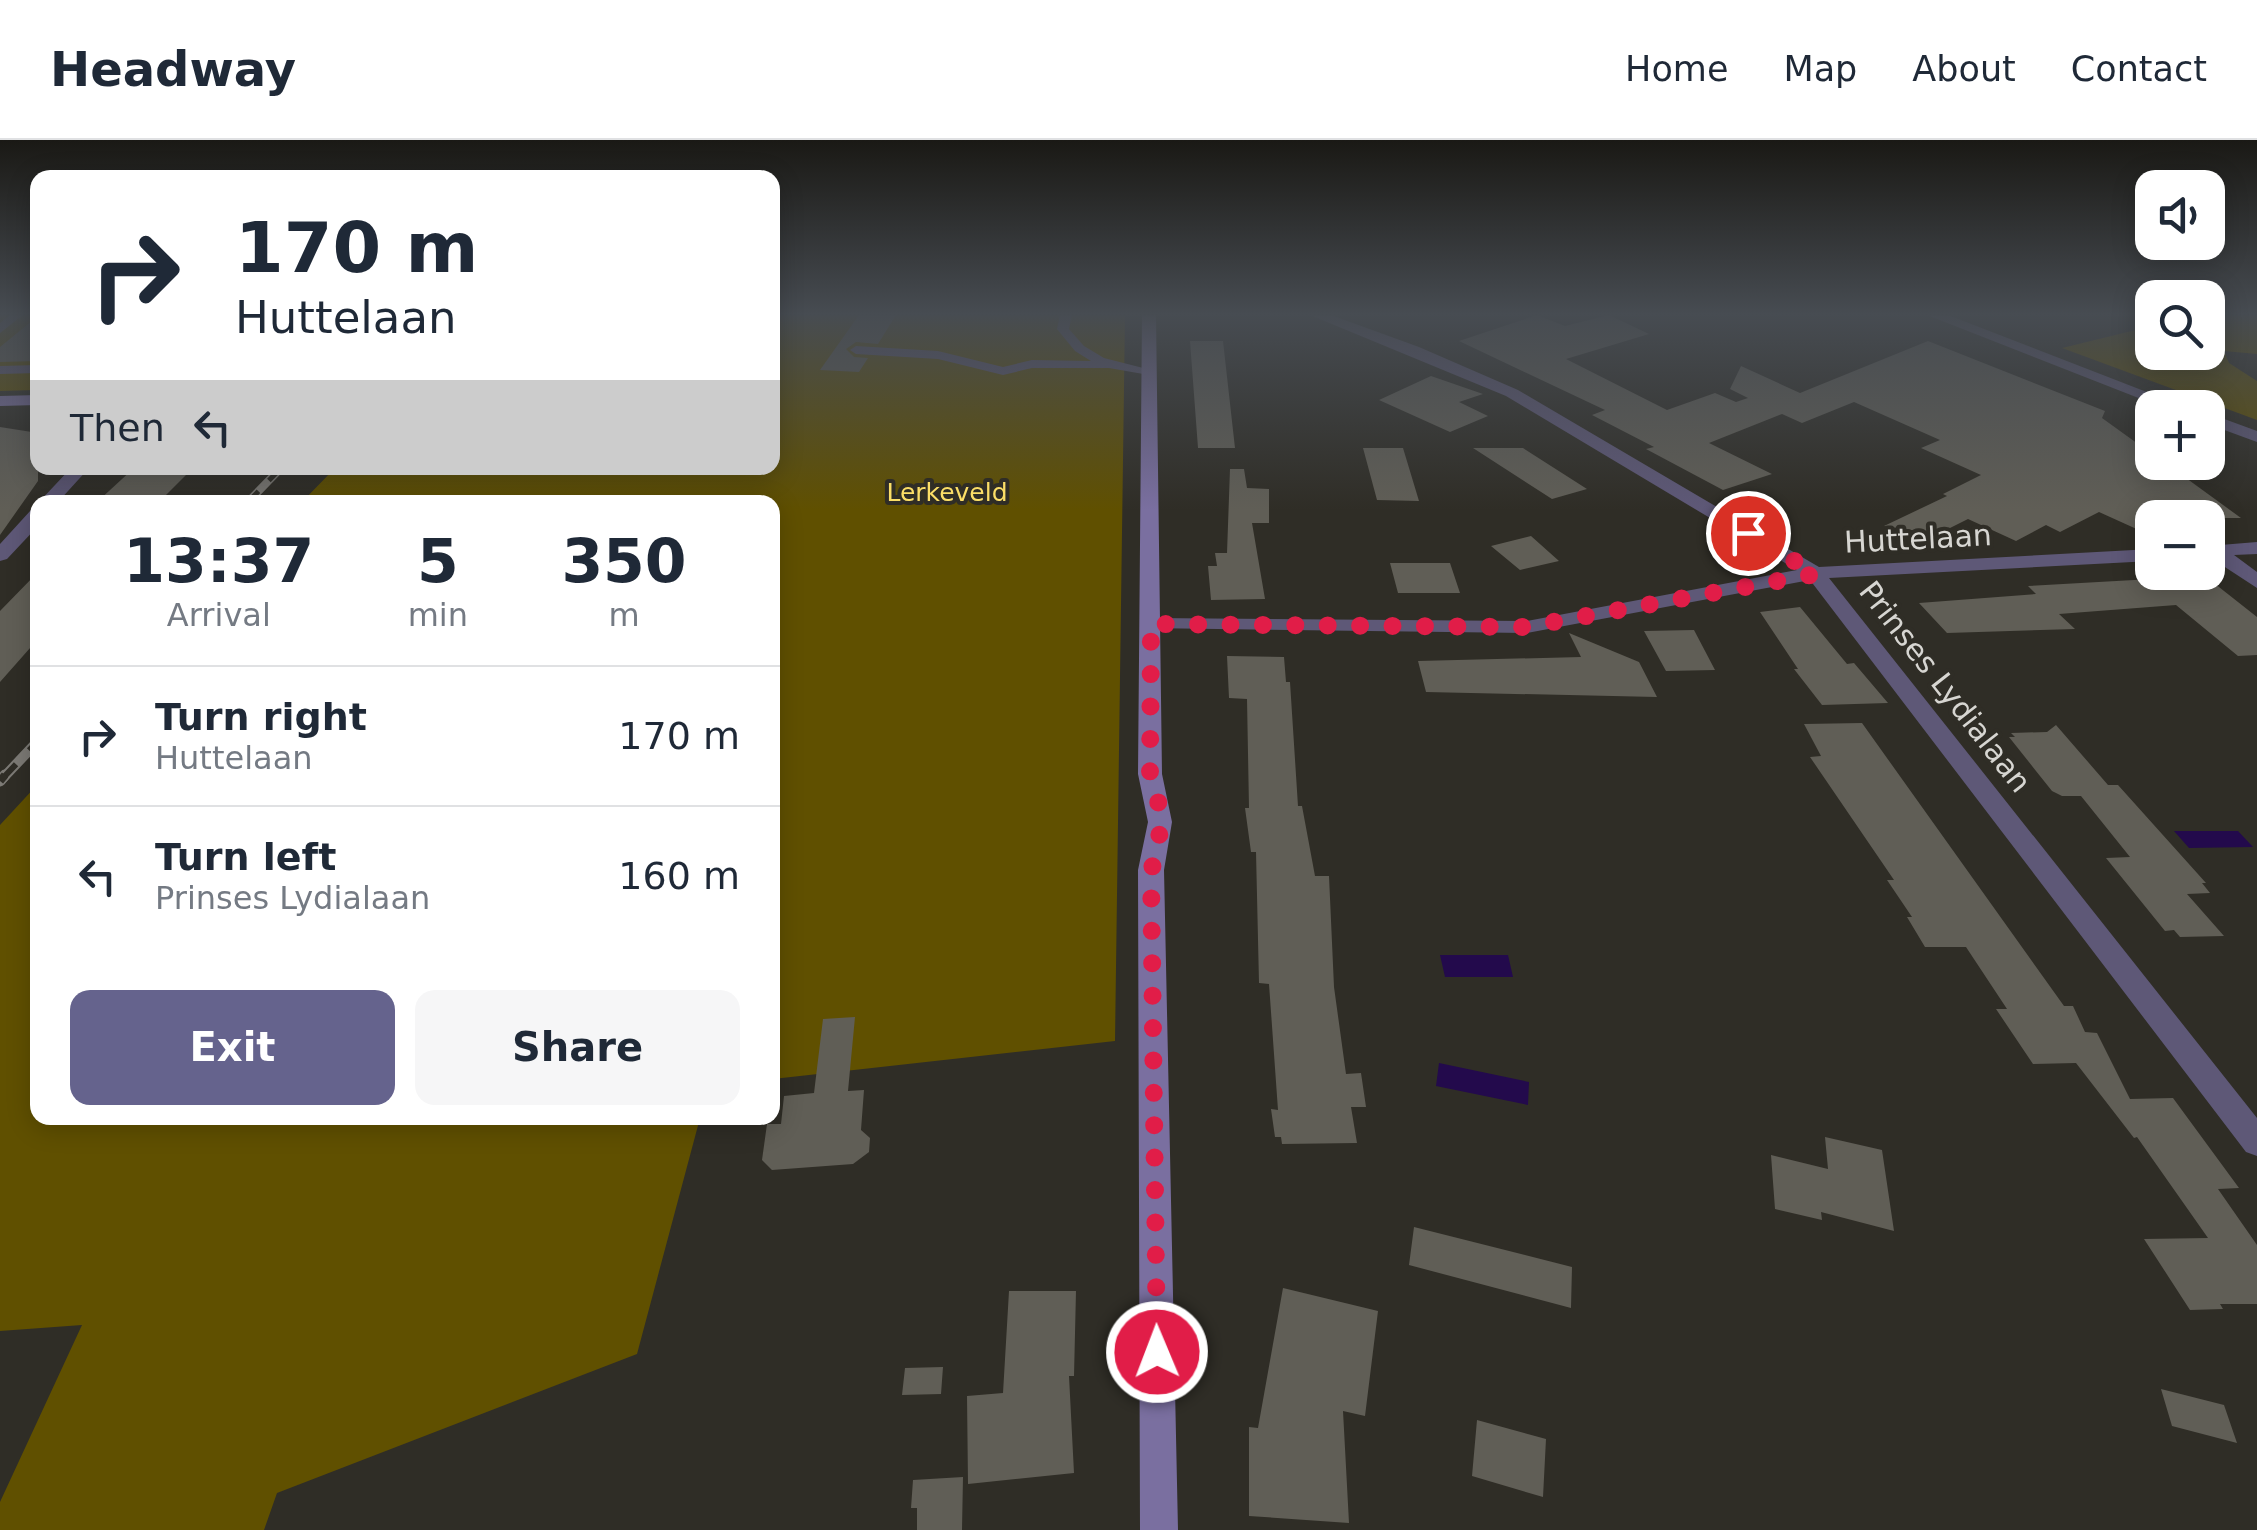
<!DOCTYPE html>
<html lang="en">
<head>
<meta charset="utf-8">
<style>
	:root { --surface:#fff; --page:#f6f6f7; --text:#1f2937; --muted:#747a83; --line:#e0e1e3; --accent:#65638d }
	body { margin:0; font-family:"DejaVu Sans",sans-serif; background:var(--page); color:var(--text); height:100vh; display:flex; flex-direction:column; font-size:38px; white-space:nowrap }
	* { box-sizing:border-box; margin:0 }
	p { font-size:32px; color:var(--muted) }
	.icon { flex:none; width:55px; height:55px; fill:none; stroke:currentColor; stroke-width:2; stroke-linecap:round; stroke-linejoin:round }
	.map { position:relative; flex:1; overflow:hidden }
	.drawer { position:absolute; left:30px; top:355px; width:750px; height:630px; display:flex; flex-direction:column; background:var(--surface); border-radius:20px; box-shadow:0 5px 25px #0003 }
	.drawer>* { flex:none }
	.top-card { position:absolute; left:30px; top:30px; width:750px; height:305px; border-radius:20px; box-shadow:0 5px 25px #0003; background:#fff; color:var(--text); overflow:hidden }
	.tools { position:absolute; left:2135px; top:30px; display:grid; gap:20px }
	.tools a { display:grid; place-items:center; width:90px; height:90px; border-radius:20px; background:var(--surface); box-shadow:0 5px 25px #0003; font-size:50px }
	.pin { position:absolute; display:grid; place-items:center; width:85px; height:85px; color:#fff; margin:-42px; border:5px solid #fff; border-radius:50%; box-shadow:0 2px 10px #0007 }
	.me { position:absolute; width:110px; margin:-55px; rotate:359deg; stroke-linejoin:round; filter:drop-shadow(0 0 8px #0008) }
	.turn { display:flex; align-items:center; gap:35px; height:210px; padding:0 40px; font-size:45px }
	.turn .icon { width:130px; height:130px; stroke-width:2.5 }
	.turn b { display:block; font-size:70px; line-height:85px }
	.then { display:flex; align-items:center; height:95px; padding:0 40px; background:#0003; gap:20px; font-size:38px }
	.eta { display:flex; justify-content:space-evenly; align-items:center; height:170px; text-align:center }
	.eta b { font-size:60px; font-weight:700; line-height:70px }
	.action { display:flex; gap:20px; margin-top:auto; padding:20px 40px }
	.action a { flex:1; height:115px; border-radius:20px; background:var(--accent); color:#fff; font-size:40px; font-weight:700; line-height:115px; text-align:center }
	.action a+a { background:var(--page); color:var(--text) }
	ul { padding:0; list-style:none }
	li { display:flex; align-items:center; gap:30px; height:140px; padding:0 40px; border-top:2px solid var(--line) }
	li div { flex:1 }
	li b { display:block; font-size:38px }
	li em { font-style:normal }
	header { display:flex; align-items:center; gap:60px; box-sizing:border-box; height:140px; padding:0 50px; background:var(--surface); border-bottom:2px solid var(--line) }
	header strong { font-size:48px }
	nav { display:flex; gap:55px; margin-inline-start:auto; font-size:35px }
	.map>svg:first-child { display:block }
</style>
</head>
<body>
<header>
<strong>Headway</strong>
<nav><a>Home</a><a>Map</a><a>About</a><a>Contact</a></nav>
</header>
<div class="map">
<svg width="2257" height="1390" viewBox="0 0 2257 1390">
	<rect width="100%" height="100%" fill="#2f2d26"/>
	<path fill="#605000" d="M 0,175 L 37,175 L 37,250 L 0,251 Z
		M 773,175 L 1125,175 L 1115,901 L 773,939 L 772,362 L 302,362 L 335,328 L 772,328 Z
		M 2208,175 L 2257,175 L 2257,214 L 2224,211 L 2229,223 L 2257,241 L 2257,280 L 2062,208 L 2152,186 L 2152,212 L 2208,212 Z
		M 37,645 L 38,978 L 700,978 L 637,1214 L 277,1353 L 264,1390 L 0,1390 L 0,1362 L 82,1185 L 0,1191 L 0,685 Z"/>
	<path fill="#230a4c" d="M 2174,691 L 2238,691 L 2253,707 L 2189,708 Z
		M 1440,815 L 1508,815 L 1513,837 L 1445,837 Z
		M 1439,923 L 1529,942 L 1528,965 L 1436,946 Z"/>
	<path fill="#605e56" d="M 859,175 L 896,175 L 878,204 L 856,202 L 846,209 L 854,217 L 868,218 L 859,232 L 820,230 Z
		M 1537,175 L 1565,186 L 1609,175 L 1649,194 L 1566,219 L 1667,270 L 1715,253 L 1736,262 L 1748,258 L 1730,249 L 1741,226 L 1800,253 L 1928,201 L 2105,271 L 2102,278 L 2152,314 L 2152,322 L 2164,322 L 2241,378 L 2152,378 L 2152,396 L 2099,372 L 2060,392 L 2046,385 L 2016,401 L 1968,379 L 1938,394 L 1884,386 L 1947,356 L 1943,354 L 1981,335 L 1921,308 L 1940,300 L 1854,262 L 1802,283 L 1782,274 L 1709,303 L 1772,334 L 1723,350 L 1646,309 L 1654,307 L 1592,275 L 1605,270 L 1459,201 Z
		M 38,176 L 38,221 L 0,222 L 0,207 Z
		M 1190,201 L 1223,201 L 1235,308 L 1198,308 Z
		M 1431,236 L 1483,254 L 1459,262 L 1488,276 L 1450,292 L 1379,260 Z
		M 0,287 L 38,293 L 38,341 L 0,395 Z
		M 1363,308 L 1403,308 L 1419,361 L 1377,360 Z
		M 1473,308 L 1523,308 L 1587,349 L 1552,359 Z
		M 134,328 L 193,328 L 159,362 L 97,362 Z
		M 1230,329 L 1244,329 L 1247,348 L 1269,349 L 1269,383 L 1252,383 L 1265,459 L 1211,460 L 1208,426 L 1217,426 L 1215,413 L 1227,413 Z
		M 1531,396 L 1559,421 L 1520,430 L 1491,406 Z
		M 1390,423 L 1450,423 L 1460,453 L 1398,453 Z
		M 38,432 L 38,499 L 0,542 L 0,471 Z
		M 2205,436 L 2257,477 L 2257,515 L 2238,516 L 2176,465 L 2059,474 L 2075,489 L 1947,493 L 1919,463 L 2036,454 L 2028,446 Z
		M 1800,467 L 1847,524 L 1854,523 L 1888,563 L 1822,565 L 1794,529 L 1798,529 L 1760,472 Z
		M 1694,490 L 1715,530 L 1666,531 L 1644,491 Z
		M 1569,493 L 1639,522 L 1657,557 L 1426,552 L 1418,521 L 1581,517 Z
		M 1227,516 L 1284,517 L 1286,542 L 1290,542 L 1298,666 L 1302,666 L 1315,736 L 1329,736 L 1334,847 L 1346,934 L 1361,933 L 1366,967 L 1351,967 L 1357,1003 L 1282,1004 L 1281,997 L 1275,997 L 1271,969 L 1278,970 L 1269,844 L 1259,843 L 1256,712 L 1251,712 L 1245,668 L 1249,668 L 1247,559 L 1229,558 Z
		M 1862,583 L 2064,866 L 2073,866 L 2085,892 L 2097,893 L 2130,959 L 2173,958 L 2239,1048 L 2218,1049 L 2257,1105 L 2257,1164 L 2220,1164 L 2223,1169 L 2190,1170 L 2144,1099 L 2208,1098 L 2137,997 L 2134,998 L 2076,923 L 2033,924 L 1996,869 L 2007,869 L 1966,807 L 1925,807 L 1907,777 L 1912,777 L 1887,740 L 1894,740 L 1810,617 L 1821,616 L 1804,584 Z
		M 2056,585 L 2108,645 L 2118,645 L 2206,743 L 2202,743 L 2210,753 L 2187,754 L 2224,796 L 2180,797 L 2174,790 L 2165,791 L 2106,718 L 2130,717 L 2081,656 L 2062,656 L 2052,651 L 2009,597 L 2015,597 L 2011,593 L 2047,592 Z
		M 855,877 L 848,951 L 864,950 L 861,990 L 870,998 L 869,1012 L 853,1024 L 772,1030 L 762,1020 L 767,984 L 781,984 L 784,956 L 814,953 L 823,879 Z
		M 1825,997 L 1882,1010 L 1894,1091 L 1821,1072 L 1822,1080 L 1775,1069 L 1771,1015 L 1828,1029 Z
		M 1414,1087 L 1572,1127 L 1571,1168 L 1409,1125 Z
		M 1283,1148 L 1378,1171 L 1365,1276 L 1343,1271 L 1349,1383 L 1249,1376 L 1249,1287 L 1258,1288 Z
		M 1009,1151 L 1076,1151 L 1074,1236 L 1069,1236 L 1074,1333 L 968,1344 L 967,1256 L 1003,1253 Z
		M 943,1227 L 941,1254 L 902,1255 L 905,1228 Z
		M 2161,1249 L 2224,1265 L 2237,1303 L 2172,1286 Z
		M 1477,1280 L 1546,1299 L 1543,1357 L 1472,1336 Z
		M 963,1337 L 962,1390 L 917,1390 L 917,1368 L 911,1368 L 913,1340 Z"/>
	<g fill="none" stroke-linecap="round" stroke-linejoin="round">
		<path fill="#5e5877" fill-rule="evenodd" d="M 10,175 L 23,175 L 0,193 L 0,183 Z
			M 1060,175 L 1072,175 L 1069,189 L 1084,206 L 1104,218 L 1155,231 L 1149,235 L 1109,228 L 1032,228 L 1003,235 L 938,219 L 856,214 L 850,210 L 856,206 L 938,211 L 1003,227 L 1032,220 L 1091,221 L 1075,211 L 1057,189 Z
			M 38,225 L 38,233 L 0,234 L 0,226 Z"/>
		<path fill="#5e5877" fill-rule="evenodd" d="M 1310,175 L 1331,175 L 1419,207 L 1518,250 L 1819,427 L 2152,409 L 2152,421 L 1829,438 L 2257,978 L 2257,1016 L 2246,1012 L 1810,440 L 1527,493 L 1144,488 L 1141,484 L 1144,480 L 1151,478 L 1527,481 L 1797,430 L 1506,256 Z
			M 1927,175 L 1948,175 L 2188,268 L 2164,268 Z
			M 2208,273 L 2257,291 L 2257,302 L 2208,284 Z
			M 71,328 L 89,328 L 58,362 L 39,362 Z
			M 38,369 L 38,386 L 7,419 L 0,421 L 0,404 L 31,370 Z
			M 2257,402 L 2257,414 L 2234,415 L 2257,432 L 2257,448 L 2208,416 L 2208,406 Z"/>
		<path fill="#7a6fa0" fill-rule="evenodd" d="M 1142,175 L 1156,175 L 1162,634 L 1172,682 L 1164,730 L 1178,1390 L 1140,1390 L 1138,730 L 1148,682 L 1138,634 Z
			M 38,255 L 38,265 L 0,266 L 0,256 Z"/>
		<defs>
			<path id="rail-far2" d="M 248,362 L 281,328"/>
			<path id="rail-far1" d="M 3,638 L 38,601"/>
			<path id="rail" d="M 0,641 L 5,635"/>
		</defs>
		<use href="#rail-far2" stroke="#7c7a75" stroke-width="8"/>
		<use href="#rail-far1" stroke="#7c7a75" stroke-width="10"/>
		<use href="#rail" stroke="#7c7a75" stroke-width="11"/>
		<use href="#rail-far2" stroke="#2f2d26" stroke-width="5" stroke-dasharray="15" stroke-linecap="butt"/>
		<use href="#rail-far1" stroke="#2f2d26" stroke-width="6" stroke-dasharray="19" stroke-linecap="butt"/>
		<use href="#rail" stroke="#2f2d26" stroke-width="8" stroke-dasharray="24" stroke-linecap="butt"/>
	</g>
	<linearGradient id="sky" x2="0" y2="1"><stop stop-color="#1a1915"/><stop offset="0.47" stop-color="#474c52"/><stop offset="1" stop-color="#474c52" stop-opacity="0"/></linearGradient>
	<rect width="2257" height="370" fill="url(#sky)"/>
	<g fill="none" stroke-linecap="round" stroke-linejoin="round">
		<path stroke="#e11d48" stroke-width="18" stroke-dasharray="0 32.4" d="M 1157,1212 L 1151,730 C 1163,701 1163,663 1150,634 L 1151,484 L 1526,487 L 1816,434 L 1748,393"/>
	</g>
	<g text-anchor="middle" stroke-width="8" stroke-linejoin="round" paint-order="stroke">
		<g font-size="25" fill="#fbde67" stroke="#2f2d26">
			<text x="947" y="361">Lerkeveld</text>
		</g>
		<g font-size="30" fill="#d7d6d2" stroke="#2f2d26">
			<text transform="translate(1918 399) rotate(-3)" y="10">Huttelaan</text>
			<text transform="translate(1945 547) rotate(52)" y="10">Prinses Lydialaan</text>
		</g>
	</g>
</svg>
<div class="tools">
<a><svg class="icon" aria-label="sound" viewBox="0 0 24 24"><path d="M4 9h4l5-4v14l-5-4H4zM17 9q2 3 0 6"/></svg></a>
<a><svg class="icon" aria-label="search" viewBox="0 0 24 24"><circle cx="10" cy="10" r="6"/><path d="M15 15l6 6"/></svg></a>
<a>+</a>
<a>−</a>
</div>
<div class="pin" style="left:1748px;top:393px;background:#d93025"><svg class="icon" aria-label="arrive" viewBox="0 0 24 24"><path d="M6 21V4h12l-3 4 3 4H6"/></svg></div>
<svg class="me" style="left:1157px;top:1212px" viewBox="-20 -20 40 40"><circle r="17" fill="#e11d48" stroke="#fff" stroke-width="3"/><path d="M0-11L8 9 0 5-8 9z" fill="#fff"/></svg>
<div class="top-card">
<div class="turn"><svg class="icon" aria-label="right" viewBox="0 0 24 24"><path d="M7 20v-9h11M14 6l5 5-5 5"/></svg><div><b>170 m</b>Huttelaan</div></div>
<div class="then">Then<svg class="icon" aria-label="left" viewBox="0 0 24 24"><path d="M17 20v-9H6M10 6l-5 5 5 5"/></svg></div>
</div>
<section class="drawer">
<div class="eta">
<div><b>13:37</b><p>Arrival</p></div>
<div><b>5</b><p>min</p></div>
<div><b>350</b><p>m</p></div>
</div>
<ul>
<li><svg class="icon" aria-label="right" viewBox="0 0 24 24"><path d="M7 20v-9h11M14 6l5 5-5 5"/></svg><div><b>Turn right</b><p>Huttelaan</p></div><em>170 m</em></li>
<li><svg class="icon" aria-label="left" viewBox="0 0 24 24"><path d="M17 20v-9H6M10 6l-5 5 5 5"/></svg><div><b>Turn left</b><p>Prinses Lydialaan</p></div><em>160 m</em></li>
</ul>
<div class="action"><a>Exit</a><a>Share</a></div>
</section>
</div>
</body>
</html>
